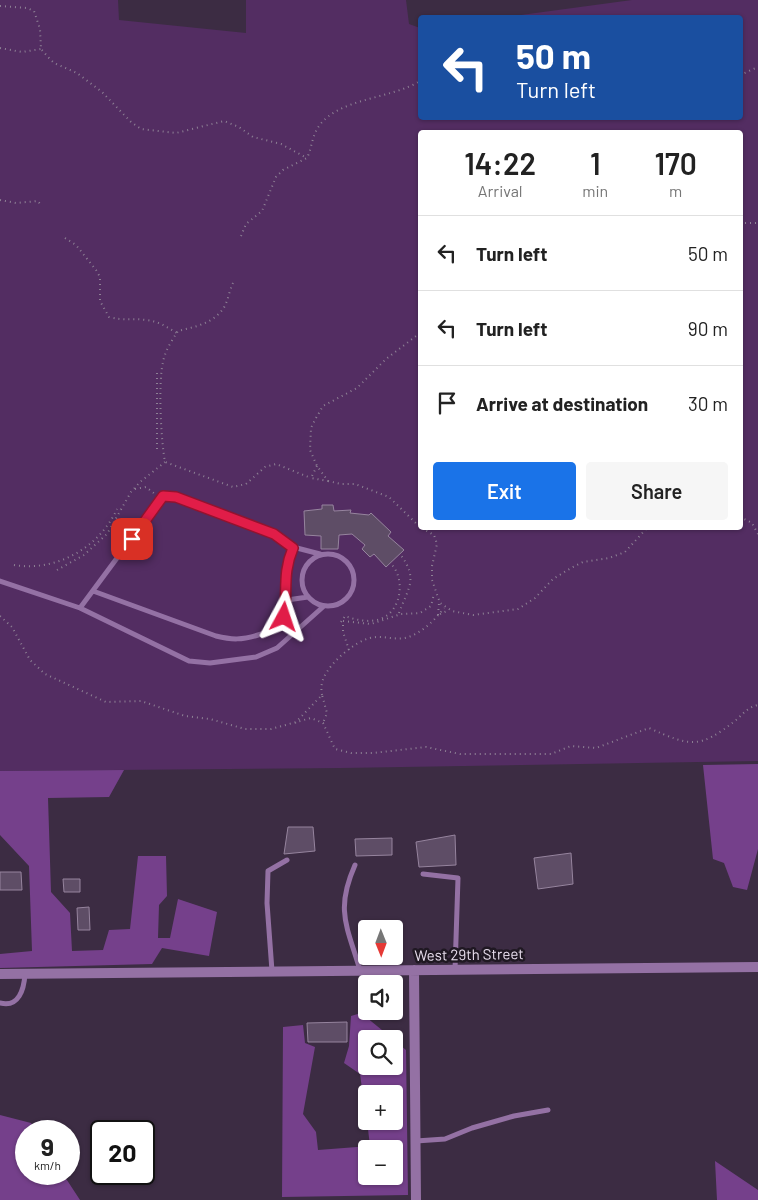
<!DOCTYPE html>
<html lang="en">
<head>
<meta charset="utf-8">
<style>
	:root { --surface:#fff; --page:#f6f6f6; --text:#222; --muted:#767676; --line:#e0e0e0; --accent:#1a73e8 }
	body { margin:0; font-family:Barlow,sans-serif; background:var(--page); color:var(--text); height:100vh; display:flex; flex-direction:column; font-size:19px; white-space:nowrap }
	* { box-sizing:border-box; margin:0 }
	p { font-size:16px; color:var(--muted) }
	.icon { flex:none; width:28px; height:28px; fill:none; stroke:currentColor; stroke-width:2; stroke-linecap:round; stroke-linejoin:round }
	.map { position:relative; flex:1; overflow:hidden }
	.drawer { position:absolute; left:418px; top:130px; width:325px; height:400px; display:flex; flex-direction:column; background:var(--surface); border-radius:5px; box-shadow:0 1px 4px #0004 }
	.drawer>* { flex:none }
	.top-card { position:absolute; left:418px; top:15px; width:325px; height:105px; border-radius:5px; box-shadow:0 1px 4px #0004; background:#1a4fa0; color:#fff; overflow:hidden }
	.needle { width:32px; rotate:179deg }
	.fabs { position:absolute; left:358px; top:920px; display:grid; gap:10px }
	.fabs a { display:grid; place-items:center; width:45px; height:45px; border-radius:5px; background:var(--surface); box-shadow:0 1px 4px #0004; font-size:25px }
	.speed { position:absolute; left:15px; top:1120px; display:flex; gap:10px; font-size:25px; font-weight:700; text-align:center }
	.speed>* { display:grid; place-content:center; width:65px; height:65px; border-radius:50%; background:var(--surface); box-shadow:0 1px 4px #0004; line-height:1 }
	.speed small { font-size:12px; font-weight:400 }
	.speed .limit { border:2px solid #111; border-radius:8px; background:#fff; color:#111 }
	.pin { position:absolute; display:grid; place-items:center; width:42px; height:42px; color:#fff; margin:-21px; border-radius:10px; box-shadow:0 2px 8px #0006 }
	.me { position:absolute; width:55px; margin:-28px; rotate:5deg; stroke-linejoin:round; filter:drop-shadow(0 0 4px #0008) }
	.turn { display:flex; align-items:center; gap:18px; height:105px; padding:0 15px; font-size:22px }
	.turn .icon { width:65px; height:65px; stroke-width:2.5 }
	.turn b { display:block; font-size:35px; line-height:42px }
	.eta { display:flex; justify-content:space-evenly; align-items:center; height:85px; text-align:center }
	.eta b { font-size:30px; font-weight:600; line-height:35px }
	.primary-button { display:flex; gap:10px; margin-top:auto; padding:10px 15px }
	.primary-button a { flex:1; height:58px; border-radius:5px; background:var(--accent); color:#fff; font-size:20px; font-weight:600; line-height:58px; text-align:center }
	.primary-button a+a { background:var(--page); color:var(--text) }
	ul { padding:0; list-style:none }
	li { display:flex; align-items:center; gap:15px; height:75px; padding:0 15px; border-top:1px solid var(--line) }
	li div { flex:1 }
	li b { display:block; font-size:19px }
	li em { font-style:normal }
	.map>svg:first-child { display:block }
</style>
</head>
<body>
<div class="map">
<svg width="758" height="1200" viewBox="0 0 758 1200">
	<rect width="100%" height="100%" fill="#3c2c43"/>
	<path fill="#532d62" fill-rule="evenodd" d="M 0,0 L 118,0 L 119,20 L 246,33 L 246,0 L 406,0 L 409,24 L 420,28 L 420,118 L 740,118 L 740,18 L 507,17 L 632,0 L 758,0 L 758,761 L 341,768 L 0,771 ZM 420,132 L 740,132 L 740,528 L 420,528 Z"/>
	<path fill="#75408b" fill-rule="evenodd" d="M 758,764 L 758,849 L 747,890 L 733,887 L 724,863 L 713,859 L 703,765 Z
		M 124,770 L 109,797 L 48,798 L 51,892 L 70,913 L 72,951 L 103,950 L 109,930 L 130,929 L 138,856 L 166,856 L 167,896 L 159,905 L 158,938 L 170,938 L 178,899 L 217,912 L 209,956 L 162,948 L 152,964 L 0,968 L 0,954 L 32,951 L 29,866 L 0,835 L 0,771 Z
		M 361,1013 L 393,1039 L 366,1039 L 366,1066 L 394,1066 L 394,1040 L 406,1050 L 408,1195 L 282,1197 L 283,1027 L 303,1025 L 305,1043 L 315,1047 L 303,1114 L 316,1132 L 318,1150 L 370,1146 L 367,1121 L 394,1121 L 394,1094 L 366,1094 L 366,1117 L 360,1074 L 344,1063 L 349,1046 L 351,1016 ZM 366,1149 L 394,1149 L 394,1176 L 366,1176 Z
		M 0,1115 L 31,1123 L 36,1131 L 26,1131 L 26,1174 L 63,1174 L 80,1200 L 0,1200 Z
		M 715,1161 L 758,1190 L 758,1200 L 717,1200 Z"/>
	<path fill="#5e4d66" stroke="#96849e" d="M 322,505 L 333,505 L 334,511 L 351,510 L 350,513 L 369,515 L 371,513 L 391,532 L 388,536 L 404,550 L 386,567 L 374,554 L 370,557 L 362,549 L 365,545 L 352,534 L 339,535 L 338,549 L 321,549 L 321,536 L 305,535 L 304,511 L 322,509 Z
		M 288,827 L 313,827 L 315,851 L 284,854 Z
		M 455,835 L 456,865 L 419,867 L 416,842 Z
		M 392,838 L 392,855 L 356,856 L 355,839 Z
		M 571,853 L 573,884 L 538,889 L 534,858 Z
		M 0,872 L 21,872 L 22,890 L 0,890 Z
		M 63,879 L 80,879 L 80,892 L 64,892 Z
		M 89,907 L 90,930 L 78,930 L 77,908 Z
		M 347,1022 L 347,1042 L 308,1042 L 307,1023 Z"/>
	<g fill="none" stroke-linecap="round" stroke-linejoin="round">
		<path stroke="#8e8195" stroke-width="2" stroke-dasharray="1 4" stroke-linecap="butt" d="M 0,6 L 27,8 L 34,11 L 40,29 L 41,49 L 49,58 L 54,63 L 77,73 L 102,92 L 131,122 L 141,129 L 176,133 L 224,121 L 239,127 L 253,137 L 281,144 L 307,158
			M 0,48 L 22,52 L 41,49
			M 740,75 L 758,67
			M 0,200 L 16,203 L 38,201 L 40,204
			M 740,223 L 758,223
			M 241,236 L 246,224 L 262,211 L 276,177 L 283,170 L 307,158 C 312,148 312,135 319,126 C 339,98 391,99 420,81
			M 65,238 L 76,245 L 96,270 L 100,277 L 100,301 L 109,317 C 123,321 133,318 146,320 C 158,321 167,327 177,333
			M 233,283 C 229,291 228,302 223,309 C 212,324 194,327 178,331 C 172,340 165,351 163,362 C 158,383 161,441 165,462 L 233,487 L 246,484 L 265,467 L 276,464 L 311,478
			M 157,373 L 157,453
			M 317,466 L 311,478 L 328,481 L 317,466 L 310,450 L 311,428 L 316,418 L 323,406 L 357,388 L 386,359 L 420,333
			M 328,481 L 341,484 L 355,484 L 389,497 L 420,527
			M 135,489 L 146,487 L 155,494
			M 740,517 L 752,523 L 758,534
			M 422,528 L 434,535 L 437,544 L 432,566 L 432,580 L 440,603 L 452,611 L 473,615 L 518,609 L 535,598 L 553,579 L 571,568 L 583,562 L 609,558 L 625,552 L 647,528
			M 14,565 C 56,572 99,548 117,509
			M 57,570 L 84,555 L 107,534 L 131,492 L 140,482 L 165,462
			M 399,613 C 408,588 419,579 400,554
			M 440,614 L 449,610
			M 438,615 L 439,603
			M 0,616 L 12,627 L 30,660 L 45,674 L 106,702 L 141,701 L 185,716 L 210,719 L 245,729 L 271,729 L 311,718 L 323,723 L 335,749 L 351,753 L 373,753 L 426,747 L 460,754 L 551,754 L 571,746 L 596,748 L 649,728 C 690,746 699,750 736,720 C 743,714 748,707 758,705
			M 341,622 L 345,616 C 356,620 369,623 380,619 C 402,612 406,577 390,563
			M 349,650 L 343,632 L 343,621 L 371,624 L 401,614 L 420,613 L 431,606 L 434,594
			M 322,695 C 321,689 321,683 324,677 C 331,662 354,642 370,638 C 382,635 393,640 405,638 C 421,634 434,621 444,608
			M 295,723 L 322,695 L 327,713 L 323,723"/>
		<path stroke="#9471a4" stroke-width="5" d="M302 580a26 26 0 1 1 52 0a26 26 0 1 1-52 0Z
			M 0,581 L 80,608 L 189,661 L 210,663 L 256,657 L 277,648 L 324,606
			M 93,591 L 216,636 C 232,640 242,640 258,635 C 296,624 282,601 285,573 C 286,564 290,556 293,547
			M 287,600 L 308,597
			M 80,608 L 163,496 L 175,497 L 274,534 L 293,547 L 320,554
			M 355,865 C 335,910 347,926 360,970
			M 423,874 L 458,878 L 455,970
			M 272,971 L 267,903 L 268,871 L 287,860
			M 0,1003 C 19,1008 24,989 25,974
			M 416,1141 L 445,1139 L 472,1128 L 514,1116 L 548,1110"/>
		<path stroke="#9471a4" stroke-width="10" d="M 414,970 L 416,1200
			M 0,974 L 758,967"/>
	</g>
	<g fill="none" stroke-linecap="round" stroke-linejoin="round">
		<defs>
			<path id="route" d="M 132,539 L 163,496 L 176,497 L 274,534 L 293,548 C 282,574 288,591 284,617"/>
		</defs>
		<use href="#route" stroke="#92132f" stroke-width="12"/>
		<use href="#route" stroke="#e11d48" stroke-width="9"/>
	</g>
	<g text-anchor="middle" stroke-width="5" stroke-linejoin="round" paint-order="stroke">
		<g font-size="15" fill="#e8deed" stroke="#1f1822">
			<text transform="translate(469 955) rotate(-1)" y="5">West 29th Street</text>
		</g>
	</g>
</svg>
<div class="fabs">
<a><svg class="needle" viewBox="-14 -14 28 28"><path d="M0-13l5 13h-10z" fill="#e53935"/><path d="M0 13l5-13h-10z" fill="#767676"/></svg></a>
<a><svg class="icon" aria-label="sound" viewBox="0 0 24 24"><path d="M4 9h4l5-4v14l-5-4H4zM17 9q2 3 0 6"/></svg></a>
<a><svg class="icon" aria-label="search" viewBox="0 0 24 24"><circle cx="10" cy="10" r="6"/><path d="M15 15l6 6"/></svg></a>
<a>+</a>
<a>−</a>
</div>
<div class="speed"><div>9<small>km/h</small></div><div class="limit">20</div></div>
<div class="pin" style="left:132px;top:539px;background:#d93025"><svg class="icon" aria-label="arrive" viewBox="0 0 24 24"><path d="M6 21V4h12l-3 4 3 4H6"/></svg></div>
<svg class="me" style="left:284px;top:617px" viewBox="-20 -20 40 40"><path d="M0-17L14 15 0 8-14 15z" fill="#e11d48" stroke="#fff" stroke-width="4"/></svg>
<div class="top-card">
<div class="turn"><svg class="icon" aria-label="left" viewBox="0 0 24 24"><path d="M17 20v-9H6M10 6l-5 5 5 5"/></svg><div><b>50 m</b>Turn left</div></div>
</div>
<section class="drawer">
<div class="eta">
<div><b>14:22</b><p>Arrival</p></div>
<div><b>1</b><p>min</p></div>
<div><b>170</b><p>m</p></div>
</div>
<ul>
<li><svg class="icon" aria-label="left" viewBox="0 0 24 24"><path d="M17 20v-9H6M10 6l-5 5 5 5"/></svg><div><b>Turn left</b></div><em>50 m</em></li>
<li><svg class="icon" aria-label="left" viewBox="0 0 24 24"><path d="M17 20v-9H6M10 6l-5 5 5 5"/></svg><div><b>Turn left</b></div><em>90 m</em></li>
<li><svg class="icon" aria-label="arrive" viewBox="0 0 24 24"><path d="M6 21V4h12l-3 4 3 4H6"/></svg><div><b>Arrive at destination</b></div><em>30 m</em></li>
</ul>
<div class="primary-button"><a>Exit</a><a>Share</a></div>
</section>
</div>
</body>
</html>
